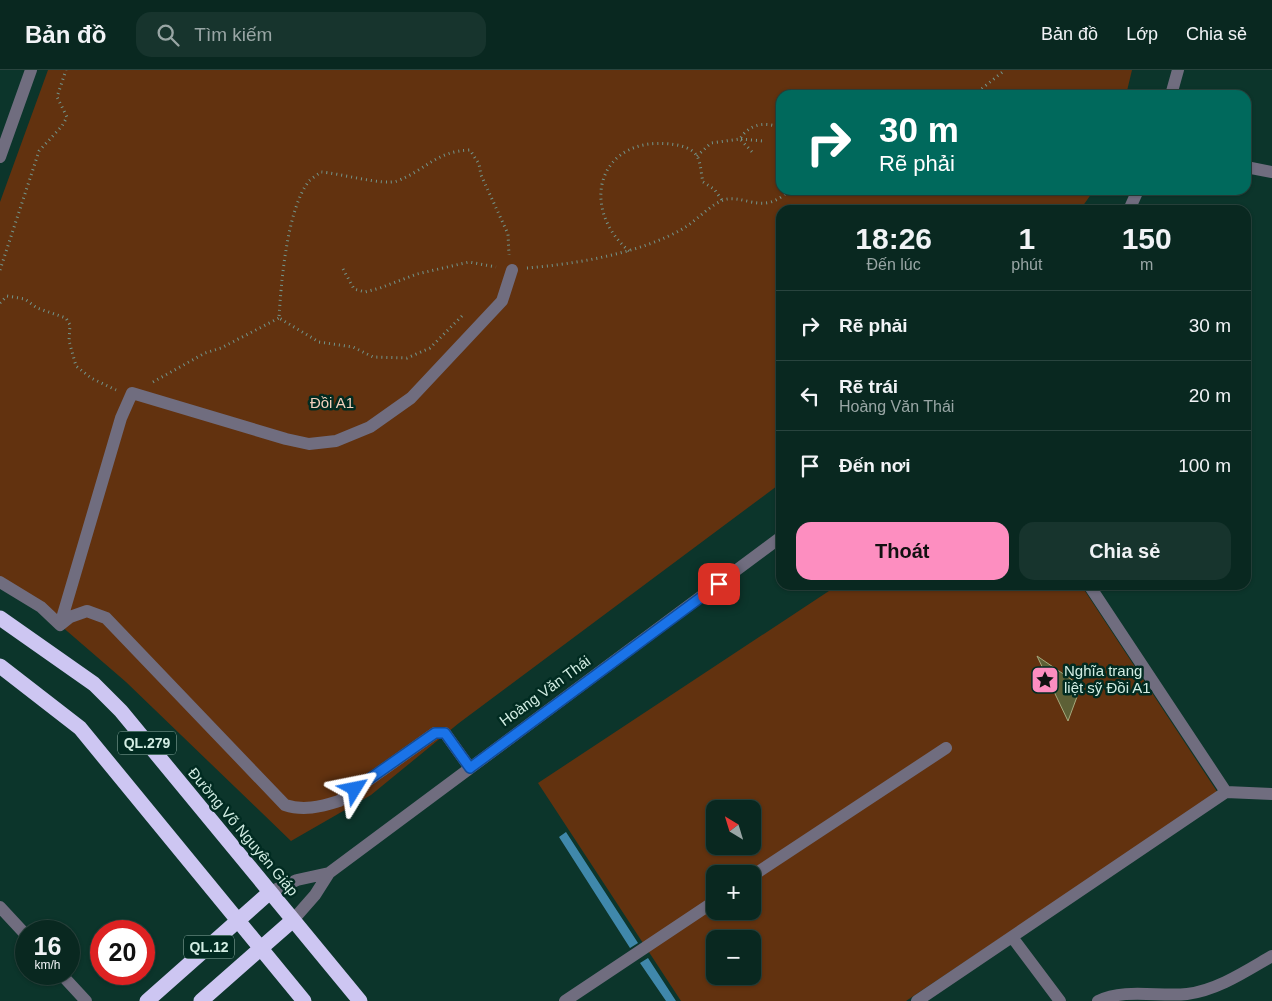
<!DOCTYPE html>
<html lang="vi">
<head>
<meta charset="utf-8">
<style>
	:root { --surface:#092820; --page:#17342d; --text:#f1f3f6; --muted:#99a6a5; --line:#29443e; --accent:#fd8ec0 }
	body { margin:0; font-family:Helvetica,sans-serif; background:var(--page); color:var(--text); height:100vh; display:flex; flex-direction:column; font-size:19px; white-space:nowrap }
	* { box-sizing:border-box; margin:0 }
	p { font-size:16px; color:var(--muted) }
	.icon { flex:none; width:28px; height:28px; fill:none; stroke:currentColor; stroke-width:2; stroke-linecap:round; stroke-linejoin:round }
	.map { position:relative; flex:1; overflow:hidden }
	.side { position:absolute; left:776px; top:135px; width:475px; height:385px; display:flex; flex-direction:column; background:var(--surface); border-radius:15px; box-shadow:0 1px 4px #0004,0 0 0 1px var(--line) }
	.side>* { flex:none }
	.top-card { position:absolute; left:776px; top:20px; width:475px; height:105px; border-radius:15px; box-shadow:0 1px 4px #0004,0 0 0 1px var(--line); background:#00695c; color:#fff; overflow:hidden }
	.needle { width:32px; rotate:322deg }
	.controls { position:absolute; left:706px; top:730px; display:grid; gap:10px }
	.controls a { display:grid; place-items:center; width:55px; height:55px; border-radius:10px; background:var(--surface); box-shadow:0 1px 4px #0004,0 0 0 1px var(--line); font-size:25px }
	.speed { position:absolute; left:15px; top:850px; display:flex; gap:10px; font-size:25px; font-weight:700; text-align:center }
	.speed>* { display:grid; place-content:center; width:65px; height:65px; border-radius:50%; background:var(--surface); box-shadow:0 1px 4px #0004,0 0 0 1px var(--line); line-height:1 }
	.speed small { font-size:12px; font-weight:400 }
	.speed .limit { border:8px solid #d22; background:#fff; color:#111 }
	.pin { position:absolute; display:grid; place-items:center; width:42px; height:42px; color:#fff; margin:-21px; border-radius:10px; box-shadow:0 2px 8px #0006 }
	.me { position:absolute; width:55px; margin:-28px; rotate:55deg; stroke-linejoin:round; filter:drop-shadow(0 0 4px #0008) }
	.turn { display:flex; align-items:center; gap:18px; height:105px; padding:0 20px; font-size:22px }
	.turn .icon { width:65px; height:65px; stroke-width:2.5 }
	.turn b { display:block; font-size:35px; line-height:42px }
	.eta { display:flex; justify-content:space-evenly; align-items:center; height:85px; text-align:center }
	.eta b { font-size:30px; font-weight:800; line-height:35px }
	.cta { display:flex; gap:10px; margin-top:auto; padding:10px 20px }
	.cta a { flex:1; height:58px; border-radius:15px; background:var(--accent); color:#111; font-size:20px; font-weight:800; line-height:58px; text-align:center }
	.cta a+a { background:var(--page); color:var(--text) }
	ul { padding:0; list-style:none }
	li { display:flex; align-items:center; gap:15px; height:70px; padding:0 20px; border-top:1px solid var(--line) }
	li div { flex:1 }
	li b { display:block; font-size:19px }
	li em { font-style:normal }
	header { display:flex; align-items:center; gap:30px; box-sizing:border-box; height:70px; padding:0 25px; background:var(--surface); border-bottom:1px solid var(--line) }
	header strong { font-size:24px }
	nav { display:flex; gap:28px; margin-inline-start:auto; font-size:18px }
	.search { width:350px; height:45px; background:var(--page); display:flex; align-items:center; gap:12px; box-sizing:border-box; padding:0 18px; border-radius:15px; color:var(--muted); font-size:19px }
	.map>svg:first-child { display:block }
</style>
</head>
<body>
<header>
<strong>Bản đồ</strong>
<div class="search"><svg class="icon" aria-label="search" viewBox="0 0 24 24"><circle cx="10" cy="10" r="6"/><path d="M15 15l6 6"/></svg>Tìm kiếm</div>
<nav><a>Bản đồ</a><a>Lớp</a><a>Chia sẻ</a></nav>
</header>
<div class="map">
<svg width="1272" height="931" viewBox="0 0 1272 931">
	<rect width="100%" height="100%" fill="#0c352b"/>
	<path fill="#62320f" fill-rule="evenodd" d="M 48,0 L 1132,0 L 1126,25 L 781,25 L 781,120 L 1094,120 L 1080,140 L 781,140 L 781,413 L 459,653 L 371,725 L 291,771 L 126,612 L 60,555 L 0,514 L 0,132 Z
		M 838,515 L 1081,515 L 1218,723 L 906,931 L 681,931 L 538,713 ZM 715,739 L 752,739 L 752,776 L 715,776 ZM 715,804 L 752,804 L 752,841 L 715,841 ZM 715,869 L 752,869 L 752,906 L 715,906 Z"/>
	<path fill="#4088ab" d="M 566,762 L 638,873 L 630,878 L 559,767 Z
		M 648,888 L 676,931 L 666,931 L 640,893 Z"/>
	<path fill="#5d6036" stroke="#a5a97c" d="M 1037,586 L 1081,616 L 1068,651 Z"/>
	<g fill="none" stroke-linecap="round" stroke-linejoin="round">
		<path stroke="#73958b" stroke-width="3" stroke-dasharray="1 4" stroke-linecap="butt" d="M 974,25 L 1005,0
			M 741,69 L 763,71
			M 741,70 L 754,84
			M 697,86 L 711,73 L 740,69 C 749,54 765,51 781,58
			M 629,181 C 578,137 599,66 670,74 C 679,75 691,77 697,86 C 701,93 701,104 703,112 L 714,119 L 722,130
			M 527,198 C 576,194 642,183 684,158 C 697,150 708,137 721,131 C 741,121 763,148 789,120
			M 343,199 L 354,219 L 365,222 L 380,218 L 417,204 L 469,192 L 496,197
			M 0,200 L 39,81 L 62,56 L 67,47 L 57,27 L 66,0
			M 0,233 L 7,226 L 25,229 L 37,238 L 66,248 L 70,255 L 69,271 L 76,296 L 91,308 L 116,320
			M 462,246 L 430,278 L 407,288 L 373,287 L 353,277 L 319,272 L 279,248 C 281,213 287,139 309,111 C 312,108 317,105 321,102 C 338,103 385,116 397,111 C 426,100 436,81 470,80 L 479,94 L 481,105 L 508,164 L 509,185
			M 153,312 L 205,283 L 221,278 L 279,248"/>
		<path stroke="#706d7f" stroke-width="12" d="M 1171,25 L 1178,0
			M 0,87 L 31,0
			M 1246,97 L 1272,102
			M 1129,140 L 1138,120
			M 0,512 L 41,537 L 60,555 L 70,547 L 87,541 L 106,548 L 285,735 C 303,741 320,737 339,731 L 435,663 L 445,663 L 470,698
			M 1089,515 L 1226,722 L 1272,724
			M 60,555 L 121,348 L 132,323 L 286,369 L 309,374 L 336,371 L 370,357 L 411,328 L 502,231 L 512,200
			M 329,803 L 781,467
			M 752,806 L 946,678
			M 270,822 L 297,810 L 329,803 L 315,825 L 293,850
			M 0,837 L 26,865
			M 1012,867 L 1060,931
			M 61,904 L 86,931
			M 565,931 L 715,831
			M 917,931 L 1226,722
			M 1098,931 C 1124,918 1159,927 1187,924 C 1218,920 1246,901 1272,886"/>
		<path stroke="#cdc6f2" stroke-width="15" d="M 0,548 L 94,614 L 121,641 L 360,931
			M 0,596 L 80,658 L 304,931
			M 147,931 L 270,822
			M 201,931 L 293,850"/>
	</g>
	<g fill="none" stroke-linecap="round" stroke-linejoin="round">
		<defs>
			<path id="route" d="M 355,719 L 435,663 L 445,663 L 470,698 L 719,514"/>
		</defs>
		<use href="#route" stroke="#114b97" stroke-width="12"/>
		<use href="#route" stroke="#1a73e8" stroke-width="9"/>
	</g>
	<defs>
		<symbol id="sight-square" viewBox="-11 -11 22 22"><rect x="-9" y="-9" width="18" height="18" rx="4" fill="#fd8ec0" stroke="#012b21"/><path d="M0-6L1.8-2.2L6-1.7L2.9 1.2L3.7 5.4L0 3.3L-3.7 5.4L-2.9 1.2L-6-1.7L-1.8-2.2Z" fill="#111"/></symbol>
	</defs>
	<g fill-rule="evenodd">
		<use href="#sight-square" x="1029" y="594" width="32" height="32"/>
	</g>
	<g text-anchor="middle" stroke-width="5" stroke-linejoin="round" paint-order="stroke">
		<g fill="#012b21" stroke="#93b3a9" stroke-width="1">
			<rect x="118" y="661.5" width="58" height="23" rx="4"/>
			<rect x="184" y="865.5" width="50" height="23" rx="4"/>
		</g>
		<g font-size="14" font-weight="bold" fill="#d2ede3">
			<text x="147" y="678">QL.279</text>
			<text x="209" y="882">QL.12</text>
		</g>
		<g font-size="15" fill="#f3d0bc" stroke="#012b21">
			<text x="332" y="338">Đồi A1</text>
		</g>
		<g font-size="15" fill="#d2ede3" stroke="#012b21" text-anchor="start">
			<text x="1064" y="606">Nghĩa trang<tspan x="1064" dy="17">liệt sỹ Đồi A1</tspan></text>
		</g>
		<g font-size="15" fill="#d2ede3" stroke="#012b21">
			<text transform="translate(545 621) rotate(-36)" y="5">Hoàng Văn Thái</text>
			<text transform="translate(243 762) rotate(50)" y="5">Đường Võ Nguyên Giáp</text>
		</g>
	</g>
</svg>
<div class="controls">
<a><svg class="needle" viewBox="-14 -14 28 28"><path d="M0-13l5 13h-10z" fill="#e53935"/><path d="M0 13l5-13h-10z" fill="#99a6a5"/></svg></a>
<a>+</a>
<a>−</a>
</div>
<div class="speed"><div>16<small>km/h</small></div><div class="limit">20</div></div>
<div class="pin" style="left:719px;top:514px;background:#d93025"><svg class="icon" aria-label="arrive" viewBox="0 0 24 24"><path d="M6 21V4h12l-3 4 3 4H6"/></svg></div>
<svg class="me" style="left:355px;top:719px" viewBox="-20 -20 40 40"><path d="M0-17L14 15 0 8-14 15z" fill="#1a73e8" stroke="#fff" stroke-width="4"/></svg>
<div class="top-card">
<div class="turn"><svg class="icon" aria-label="right" viewBox="0 0 24 24"><path d="M7 20v-9h11M14 6l5 5-5 5"/></svg><div><b>30 m</b>Rẽ phải</div></div>
</div>
<section class="side">
<div class="eta">
<div><b>18:26</b><p>Đến lúc</p></div>
<div><b>1</b><p>phút</p></div>
<div><b>150</b><p>m</p></div>
</div>
<ul>
<li><svg class="icon" aria-label="right" viewBox="0 0 24 24"><path d="M7 20v-9h11M14 6l5 5-5 5"/></svg><div><b>Rẽ phải</b></div><em>30 m</em></li>
<li><svg class="icon" aria-label="left" viewBox="0 0 24 24"><path d="M17 20v-9H6M10 6l-5 5 5 5"/></svg><div><b>Rẽ trái</b><p>Hoàng Văn Thái</p></div><em>20 m</em></li>
<li><svg class="icon" aria-label="arrive" viewBox="0 0 24 24"><path d="M6 21V4h12l-3 4 3 4H6"/></svg><div><b>Đến nơi</b></div><em>100 m</em></li>
</ul>
<div class="cta"><a>Thoát</a><a>Chia sẻ</a></div>
</section>
</div>
</body>
</html>
